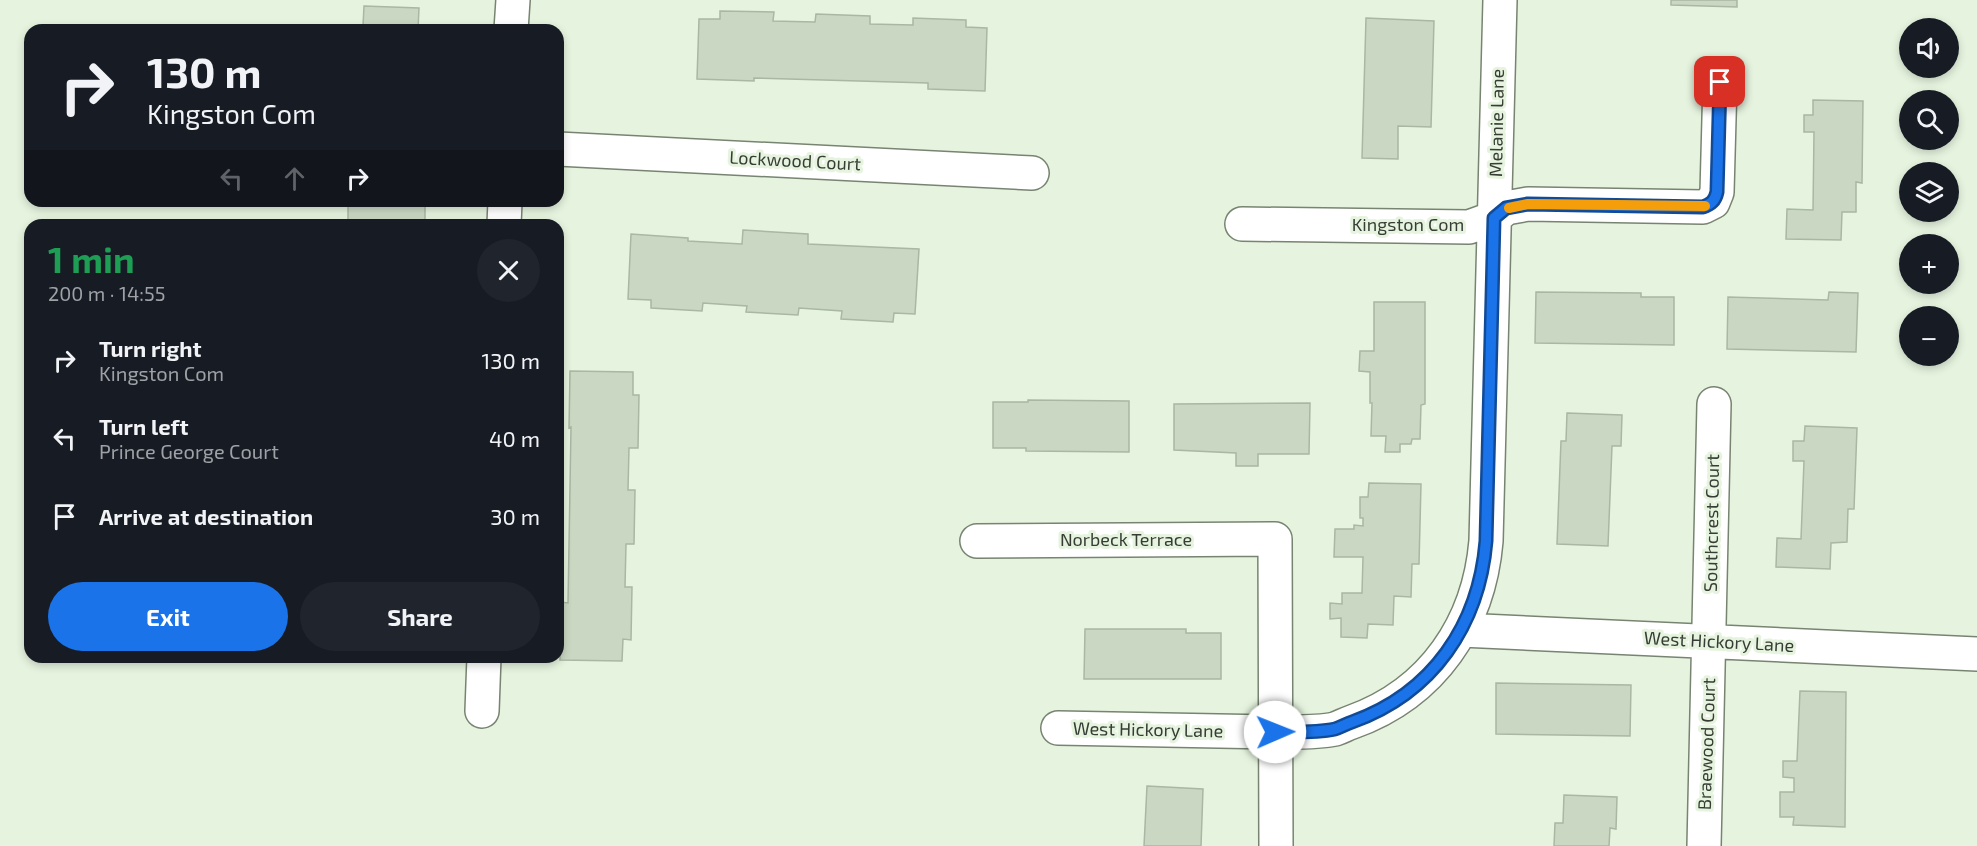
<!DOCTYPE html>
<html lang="en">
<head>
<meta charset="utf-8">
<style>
	:root { --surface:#171b24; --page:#20242c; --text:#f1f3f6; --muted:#9ea1a6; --accent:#1a73e8 }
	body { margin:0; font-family:"Exo 2",sans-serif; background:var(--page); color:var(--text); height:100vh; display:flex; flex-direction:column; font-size:22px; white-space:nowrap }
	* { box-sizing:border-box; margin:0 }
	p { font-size:20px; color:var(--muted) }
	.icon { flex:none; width:33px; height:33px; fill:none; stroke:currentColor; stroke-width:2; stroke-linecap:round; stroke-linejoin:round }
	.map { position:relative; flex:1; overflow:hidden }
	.sheet { position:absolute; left:24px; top:219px; width:540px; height:444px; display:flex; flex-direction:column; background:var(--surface); border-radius:18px; box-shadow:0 3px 9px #0003 }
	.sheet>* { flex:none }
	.banner { position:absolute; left:24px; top:24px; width:540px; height:183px; border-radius:18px; box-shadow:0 3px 9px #0003; background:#171b24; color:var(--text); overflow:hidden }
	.buttons { position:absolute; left:1899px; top:18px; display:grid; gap:12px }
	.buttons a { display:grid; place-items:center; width:60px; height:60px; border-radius:50%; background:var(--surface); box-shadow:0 3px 9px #0003; font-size:30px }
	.pin { position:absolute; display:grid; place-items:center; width:51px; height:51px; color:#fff; margin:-26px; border-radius:12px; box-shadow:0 3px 9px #0006 }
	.me { position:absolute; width:66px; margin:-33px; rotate:89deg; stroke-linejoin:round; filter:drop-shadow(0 0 4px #0008) }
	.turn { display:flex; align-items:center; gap:21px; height:126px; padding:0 24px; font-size:27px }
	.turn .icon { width:78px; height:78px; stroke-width:2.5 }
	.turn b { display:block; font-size:42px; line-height:51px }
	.lanes { display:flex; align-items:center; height:57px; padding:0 24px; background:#0003; justify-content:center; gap:30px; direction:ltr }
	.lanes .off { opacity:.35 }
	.round { display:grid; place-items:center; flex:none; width:63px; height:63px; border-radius:32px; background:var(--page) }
	.overview { display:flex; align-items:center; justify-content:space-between; height:102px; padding:0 24px }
	h1 { font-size:36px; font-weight:700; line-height:45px; color:#1e9e55 }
	.cta { display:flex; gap:12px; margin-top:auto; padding:12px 24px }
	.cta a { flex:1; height:69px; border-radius:36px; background:var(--accent); color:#fff; font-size:24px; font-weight:700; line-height:69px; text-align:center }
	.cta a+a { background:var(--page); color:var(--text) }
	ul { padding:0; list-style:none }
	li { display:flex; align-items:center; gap:18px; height:78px; padding:0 24px }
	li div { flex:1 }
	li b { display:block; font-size:22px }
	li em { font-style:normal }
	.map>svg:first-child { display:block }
</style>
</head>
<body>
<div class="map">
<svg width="1977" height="846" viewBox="0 0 1977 846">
	<rect width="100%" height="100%" fill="#e6f4df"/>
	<path fill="#cad8c3" stroke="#a9b7a3" stroke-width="1.5" d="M 1671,0 L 1737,0 L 1737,7 L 1671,5 Z
		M 364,6 L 419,8 L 418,30 L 354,30 L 354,25 L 363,26 Z
		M 720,11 L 774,12 L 773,21 L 815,22 L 816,14 L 870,16 L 870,24 L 913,25 L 913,18 L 966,20 L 966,27 L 987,28 L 985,91 L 928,89 L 928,83 L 754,78 L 754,81 L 697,79 L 699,19 L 720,19 Z
		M 1366,18 L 1434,21 L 1431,127 L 1398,126 L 1398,159 L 1362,158 Z
		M 1813,100 L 1863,101 L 1862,183 L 1856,182 L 1856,212 L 1842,212 L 1841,240 L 1786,239 L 1787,209 L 1813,210 L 1814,132 L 1804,132 L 1804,115 L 1813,115 Z
		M 348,201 L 425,201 L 425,225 L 348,224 Z
		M 743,230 L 808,234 L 808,244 L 919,249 L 915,314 L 894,313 L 893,322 L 841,319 L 842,311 L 799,308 L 798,315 L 746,312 L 747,306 L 703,303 L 702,311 L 651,308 L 651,300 L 628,299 L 631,234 L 688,238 L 688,241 L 742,244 Z
		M 1536,292 L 1641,293 L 1641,297 L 1674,297 L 1674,345 L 1535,343 Z
		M 1829,292 L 1858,293 L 1856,352 L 1727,349 L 1728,297 L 1828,300 Z
		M 1374,302 L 1425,302 L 1425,404 L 1421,405 L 1420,439 L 1412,439 L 1411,444 L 1400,444 L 1400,452 L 1385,452 L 1386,436 L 1371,436 L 1372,403 L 1370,403 L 1370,372 L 1359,371 L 1360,351 L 1374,351 Z
		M 570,371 L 633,372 L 633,395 L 639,395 L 638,448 L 629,448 L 628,490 L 635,490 L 634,544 L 626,544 L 625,587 L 632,587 L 631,640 L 623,639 L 622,661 L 560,660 L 561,602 L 568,603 L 571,427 L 569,428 Z
		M 1028,400 L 1129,401 L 1129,452 L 1026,451 L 1026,448 L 993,448 L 993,402 L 1028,402 Z
		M 1310,403 L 1309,454 L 1258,454 L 1258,466 L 1236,466 L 1236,453 L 1174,450 L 1174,404 Z
		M 1567,413 L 1622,415 L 1621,446 L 1612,446 L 1608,546 L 1557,544 L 1561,441 L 1566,441 Z
		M 1805,426 L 1857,428 L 1854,509 L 1848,509 L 1847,542 L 1831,543 L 1830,569 L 1776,567 L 1777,538 L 1801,539 L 1804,461 L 1793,461 L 1793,441 L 1804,441 Z
		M 1369,483 L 1421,484 L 1419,564 L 1412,564 L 1411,597 L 1394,596 L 1393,625 L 1368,624 L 1367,638 L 1341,637 L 1341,618 L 1330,619 L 1330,603 L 1342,604 L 1342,593 L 1362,593 L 1363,557 L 1334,557 L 1335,529 L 1354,529 L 1354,525 L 1363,526 L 1363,518 L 1360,518 L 1360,497 L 1368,497 Z
		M 1085,629 L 1186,629 L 1186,633 L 1221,633 L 1221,679 L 1084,679 Z
		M 1496,683 L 1631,685 L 1630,736 L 1496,734 Z
		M 1800,691 L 1846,692 L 1845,827 L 1793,825 L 1794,817 L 1780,817 L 1780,792 L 1794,792 L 1794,778 L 1783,777 L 1783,761 L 1797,761 Z
		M 1147,786 L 1203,789 L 1201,846 L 1144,846 Z
		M 1564,795 L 1617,797 L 1616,829 L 1610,828 L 1609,846 L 1554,846 L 1555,823 L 1563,823 Z"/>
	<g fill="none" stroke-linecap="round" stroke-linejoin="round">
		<defs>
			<path id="minor" d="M 511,30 L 513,0
				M 558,149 L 1032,173
				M 1242,224 L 1469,227 L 1494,218 L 1506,208 L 1528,204 L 1703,207 L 1713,202 L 1717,192 L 1720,82
				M 504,225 L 505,201
				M 977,541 L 1275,539 L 1276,846
				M 1461,630 L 1977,654
				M 482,711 L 484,657
				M 1058,728 L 1275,732 C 1295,732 1316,733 1335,729 C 1341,727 1346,724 1352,722 C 1433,693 1479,624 1486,541 L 1500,0
				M 1704,846 L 1714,404"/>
		</defs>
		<use href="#minor" stroke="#778471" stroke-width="36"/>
		<use href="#minor" stroke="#fff" stroke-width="33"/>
	</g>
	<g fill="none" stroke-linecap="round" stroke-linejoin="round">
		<defs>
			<path id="route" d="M 1275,732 C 1295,732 1316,733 1335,729 C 1341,727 1346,724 1352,722 C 1433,693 1479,625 1486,541 L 1494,218 L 1506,208 L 1528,204 L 1703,207 C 1711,204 1715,201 1717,192 L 1720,82"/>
		</defs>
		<use href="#route" stroke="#114b97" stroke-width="15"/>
		<use href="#route" stroke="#1a73e8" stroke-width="10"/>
		<path stroke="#f59e0b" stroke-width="10" d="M 1509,208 L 1528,204 L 1705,206"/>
	</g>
	<g text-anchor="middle" stroke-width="6" stroke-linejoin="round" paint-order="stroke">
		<g font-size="18" fill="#373d35" stroke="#e6f4df">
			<text transform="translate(1497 123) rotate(-89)" y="6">Melanie Lane</text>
			<text transform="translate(795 161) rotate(3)" y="6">Lockwood Court</text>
			<text x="1408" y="231">Kingston Com</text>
			<text transform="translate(1712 523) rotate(-89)" y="6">Southcrest Court</text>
			<text x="1126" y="546">Norbeck Terrace</text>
			<text transform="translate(1719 642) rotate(3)" y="6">West Hickory Lane</text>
			<text transform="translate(1148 730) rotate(1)" y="6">West Hickory Lane</text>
			<text transform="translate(1707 744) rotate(-88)" y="6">Braewood Court</text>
		</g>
	</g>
</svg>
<div class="buttons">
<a><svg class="icon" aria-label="sound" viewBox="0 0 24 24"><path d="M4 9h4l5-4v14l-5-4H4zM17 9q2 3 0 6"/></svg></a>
<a><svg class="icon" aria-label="search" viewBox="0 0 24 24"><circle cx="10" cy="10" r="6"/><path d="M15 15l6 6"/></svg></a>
<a><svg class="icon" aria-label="layers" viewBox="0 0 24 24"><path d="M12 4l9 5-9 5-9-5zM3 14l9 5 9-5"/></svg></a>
<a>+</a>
<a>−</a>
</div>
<div class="pin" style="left:1720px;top:82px;background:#d93025"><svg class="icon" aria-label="arrive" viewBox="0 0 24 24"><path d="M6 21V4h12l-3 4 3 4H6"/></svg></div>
<svg class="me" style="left:1275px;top:732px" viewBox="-20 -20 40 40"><circle r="19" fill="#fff"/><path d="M0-13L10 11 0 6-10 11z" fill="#1a73e8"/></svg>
<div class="banner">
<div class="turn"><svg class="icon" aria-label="right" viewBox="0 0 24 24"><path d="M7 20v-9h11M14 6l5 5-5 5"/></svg><div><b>130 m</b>Kingston Com</div></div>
<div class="lanes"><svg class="icon off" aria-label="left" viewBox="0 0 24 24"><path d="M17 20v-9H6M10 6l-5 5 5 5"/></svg><svg class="icon off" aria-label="ahead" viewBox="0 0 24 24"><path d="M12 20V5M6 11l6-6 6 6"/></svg><svg class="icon" aria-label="right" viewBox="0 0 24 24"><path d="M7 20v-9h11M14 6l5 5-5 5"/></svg></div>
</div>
<section class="sheet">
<div class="overview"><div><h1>1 min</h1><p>200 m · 14:55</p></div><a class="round"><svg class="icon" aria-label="close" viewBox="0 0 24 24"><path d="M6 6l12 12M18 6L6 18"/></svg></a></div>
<ul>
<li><svg class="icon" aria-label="right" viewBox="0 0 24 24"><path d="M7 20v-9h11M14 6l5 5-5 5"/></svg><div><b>Turn right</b><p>Kingston Com</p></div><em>130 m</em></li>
<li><svg class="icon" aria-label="left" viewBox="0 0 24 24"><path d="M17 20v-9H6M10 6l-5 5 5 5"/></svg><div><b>Turn left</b><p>Prince George Court</p></div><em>40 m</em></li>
<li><svg class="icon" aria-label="arrive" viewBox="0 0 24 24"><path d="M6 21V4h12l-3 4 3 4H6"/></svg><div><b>Arrive at destination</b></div><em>30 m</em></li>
</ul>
<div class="cta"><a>Exit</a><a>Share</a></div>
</section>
</div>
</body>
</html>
